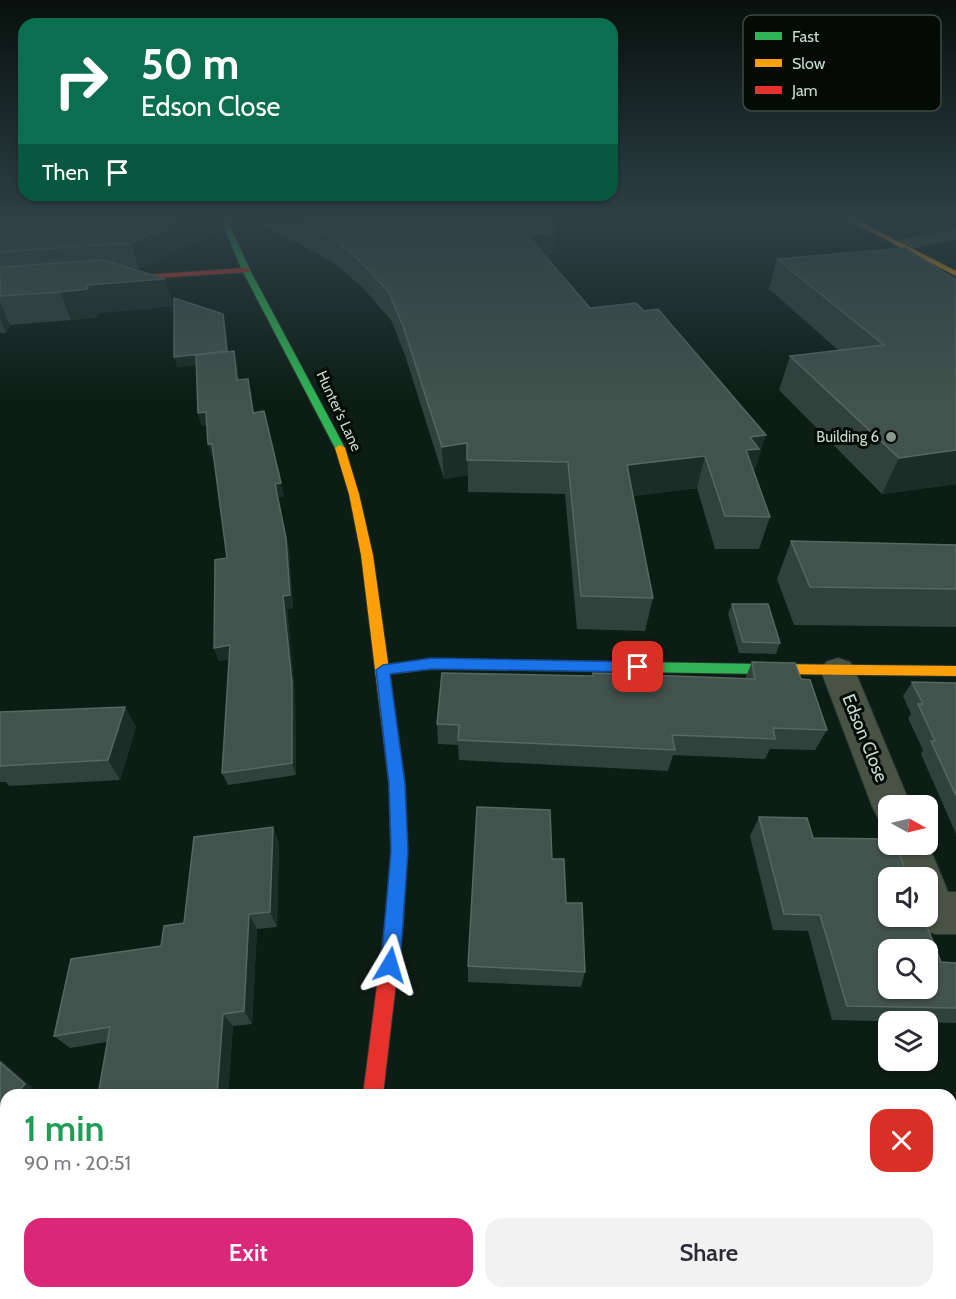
<!DOCTYPE html>
<html lang="en">
<head>
<meta charset="utf-8">
<style>
	:root { --surface:#fff; --page:#f2f2f3; --text:#2b2b33; --muted:#7c7c81; --accent:#db2777 }
	body { margin:0; font-family:Cabin,sans-serif; background:var(--page); color:var(--text); height:100vh; display:flex; flex-direction:column; font-size:22px; white-space:nowrap }
	* { box-sizing:border-box; margin:0 }
	p { font-size:20px; color:var(--muted) }
	.icon { flex:none; width:33px; height:33px; fill:none; stroke:currentColor; stroke-width:2; stroke-linecap:round; stroke-linejoin:round }
	.map { position:relative; flex:1; overflow:hidden }
	.side { position:absolute; left:0px; top:1089px; width:957px; height:210px; display:flex; flex-direction:column; background:var(--surface); border-radius:18px 18px 0 0; box-shadow:0 2px 4px #0004 }
	.side>* { flex:none }
	.hud { position:absolute; left:18px; top:18px; width:600px; height:183px; border-radius:18px; box-shadow:0 2px 4px #0004; background:#0b6e4f; color:#fff; overflow:hidden }
	.needle { width:39px; rotate:98deg }
	.tools { position:absolute; left:878px; top:795px; display:grid; gap:12px }
	.tools a { display:grid; place-items:center; width:60px; height:60px; border-radius:12px; background:var(--surface); box-shadow:0 2px 4px #0004; font-size:30px }
	.pin { position:absolute; display:grid; place-items:center; width:51px; height:51px; color:#fff; margin:-26px; border-radius:12px; box-shadow:0 3px 9px #0006 }
	.me { position:absolute; width:66px; margin:-33px; rotate:7deg; stroke-linejoin:round; filter:drop-shadow(0 0 4px #0008) }
	.turn { display:flex; align-items:center; gap:21px; height:126px; padding:0 24px; font-size:27px }
	.turn .icon { width:78px; height:78px; stroke-width:2.5 }
	.turn b { display:block; font-size:42px; line-height:51px }
	.then { display:flex; align-items:center; height:57px; padding:0 24px; background:#0003; gap:12px; font-size:22px }
	.round { display:grid; place-items:center; flex:none; width:63px; height:63px; border-radius:18px; background:var(--page) }
	.summary { display:flex; align-items:center; justify-content:space-between; height:102px; padding:0 24px }
	h1 { font-size:36px; font-weight:600; line-height:45px; color:#1e9e55 }
	.action { display:flex; gap:12px; margin-top:auto; padding:12px 24px }
	.action a { flex:1; height:69px; border-radius:18px; background:var(--accent); color:#fff; font-size:24px; font-weight:600; line-height:69px; text-align:center }
	.action a+a { background:var(--page); color:var(--text) }
	.map>svg:first-child { display:block }
</style>
</head>
<body>
<div class="map">
<svg width="956" height="1299" viewBox="0 0 956 1299">
	<rect width="100%" height="100%" fill="#0c1d15"/>
	<g fill="none" stroke-linecap="round" stroke-linejoin="round">
		<defs>
			<path id="street" d="M 956,229 L 956,239 L 903,250 L 895,245 L 897,241 Z
				M 838,658 L 850,662 L 855,671 L 911,806 L 888,806 L 888,822 L 878,818 L 872,806 L 821,671 L 826,662 Z
				M 927,841 L 948,892 L 956,892 L 956,934 L 935,934 L 920,928 L 915,916 L 927,916 L 927,878 L 900,878 L 888,844 L 927,844 Z
				M 951,1116 L 956,1116 L 956,1168 L 951,1168 Z
				M 301,1293 L 359,1293 L 359,1299 L 299,1299 Z"/>
			<path id="fast" d="M 220,218 L 226,218 L 250,270 L 345,448 L 344,450 L 340,451 L 335,448 L 242,270 Z
				M 432,659 L 771,664 L 776,665 L 778,669 L 776,673 L 771,674 L 432,669 L 383,675 L 378,674 L 376,670 L 378,666 L 383,665 Z"/>
			<path id="slow" d="M 844,218 L 852,218 L 956,271 L 956,276 Z
				M 340,445 L 345,448 L 359,494 L 373,555 L 405,784 L 407,851 L 403,923 L 400,929 L 394,932 L 388,929 L 385,923 L 391,851 L 389,784 L 361,555 L 349,494 L 335,448 Z
				M 771,664 L 956,666 L 956,676 L 771,674 L 766,673 L 764,669 L 766,665 Z"/>
			<path id="jam" d="M 246,268 L 249,268 L 249,272 L 113,281 L 109,279 L 113,277 Z
				M 394,914 L 400,917 L 403,923 L 383,1095 L 363,1095 L 385,923 L 388,917 Z"/>
		</defs>
		<use href="#street" stroke="#28362f" stroke-width="2"/>
		<use href="#fast" stroke="#28362f" stroke-width="2"/>
		<use href="#slow" stroke="#28362f" stroke-width="2"/>
		<use href="#jam" stroke="#28362f" stroke-width="2"/>
		<use href="#street" fill="#485345" fill-rule="evenodd"/>
		<use href="#fast" fill="#30b455" fill-rule="evenodd"/>
		<use href="#slow" fill="#ff9f0a" fill-rule="evenodd"/>
		<use href="#jam" fill="#e5322d" fill-rule="evenodd"/>
	</g>
	<path fill="#31423c" d="M 0,218 L 219,232 L 139,269 L 136,270 L 165,279 L 173,306 L 98,313 L 97,317 L 71,320 L 10,325 L 6,333 L 0,333 Z
		M 250,218 L 544,218 L 556,225 L 555,251 L 551,252 L 551,257 L 547,258 L 590,308 L 756,467 L 754,468 L 753,470 L 770,517 L 759,549 L 715,549 L 697,488 L 633,496 L 653,598 L 645,631 L 577,629 L 565,494 L 468,492 L 468,475 L 444,479 L 405,355 L 391,320 L 360,285 L 331,261 Z
		M 777,259 L 956,280 L 956,484 L 882,494 L 779,390 L 790,356 L 838,350 L 769,289 Z
		M 223,314 L 225,323 L 228,351 L 237,362 L 239,380 L 251,391 L 254,413 L 284,496 L 278,497 L 289,551 L 293,608 L 287,609 L 295,696 L 296,775 L 228,785 L 222,773 L 229,659 L 219,661 L 214,648 L 227,558 L 214,457 L 212,457 L 208,444 L 207,425 L 202,426 L 198,413 L 197,365 L 177,367 Z
		M 791,541 L 956,545 L 956,627 L 794,625 L 777,579 Z
		M 732,604 L 780,643 L 776,654 L 739,653 L 728,614 Z
		M 752,662 L 801,679 L 827,730 L 815,750 L 770,749 L 765,759 L 673,755 L 668,771 L 459,760 L 458,745 L 438,744 L 437,724 L 592,676 L 593,673 L 745,679 Z
		M 912,682 L 956,683 L 956,834 L 921,754 L 923,750 L 908,718 L 911,714 L 903,696 Z
		M 125,707 L 136,727 L 120,780 L 9,786 L 6,782 L 0,782 L 0,712 Z
		M 759,817 L 813,838 L 941,962 L 956,963 L 956,1023 L 832,1020 L 808,931 L 773,930 L 750,836 Z
		M 273,827 L 279,844 L 277,927 L 257,929 L 252,1024 L 233,1026 L 228,1095 L 98,1095 L 107,1042 L 70,1048 L 54,1036 L 161,946 L 184,923 Z
		M 552,859 L 566,903 L 585,972 L 581,987 L 468,982 L 468,966 Z"/>
	<path fill="#1c2c26" d="M 188,218 L 215,218 L 219,232 L 139,269 L 131,243 Z
		M 235,218 L 249,218 L 236,224 Z
		M 556,225 L 555,251 L 551,252 L 551,257 L 527,262 L 528,236 L 545,227 Z
		M 165,279 L 173,306 L 98,313 L 97,317 L 71,320 L 60,292 L 88,285 Z
		M 0,302 L 10,325 L 6,333 L 0,319 Z
		M 223,314 L 225,323 L 229,361 L 177,367 L 174,357 Z
		M 234,351 L 237,362 L 240,392 L 237,380 Z
		M 248,379 L 251,391 L 255,425 L 253,413 Z
		M 206,412 L 209,425 L 202,426 L 198,413 Z
		M 766,435 L 756,467 L 754,468 L 749,481 L 736,483 L 750,437 Z
		M 467,443 L 468,475 L 444,479 L 442,447 Z
		M 208,444 L 212,444 L 216,456 L 212,457 Z
		M 956,450 L 956,484 L 882,494 L 899,458 Z
		M 705,456 L 697,488 L 622,497 L 627,465 Z
		M 281,483 L 284,496 L 278,497 L 289,551 L 293,608 L 287,609 L 295,696 L 296,775 L 292,763 L 283,596 L 275,484 Z
		M 230,645 L 234,658 L 219,661 L 214,648 Z
		M 125,707 L 136,727 L 120,780 L 108,760 Z
		M 273,827 L 279,844 L 277,927 L 270,912 Z
		M 249,914 L 257,929 L 252,1024 L 244,1011 Z
		M 223,1014 L 233,1026 L 228,1095 L 217,1095 Z
		M 0,1059 L 35,1090 L 31,1095 L 15,1095 L 0,1062 Z
		M 6,1105 L 6,1123 L 0,1130 L 0,1111 Z"/>
	<path fill="#42524c" stroke="#576861" stroke-width="1.5" fill-rule="evenodd" d="M 0,218 L 188,218 L 131,243 L 0,252 Z
		M 294,218 L 544,218 L 556,225 L 545,227 L 552,231 L 528,236 L 590,308 L 636,303 L 644,311 L 658,309 L 766,435 L 750,437 L 759,449 L 746,450 L 770,517 L 725,516 L 705,456 L 627,465 L 653,598 L 581,596 L 568,462 L 467,460 L 467,443 L 442,447 L 403,326 L 388,291 L 357,258 L 328,235 Z
		M 905,248 L 956,280 L 956,450 L 899,458 L 790,356 L 884,345 L 777,259 Z
		M 104,260 L 165,279 L 88,285 L 87,289 L 60,292 L 0,296 L 0,267 Z
		M 174,298 L 223,314 L 227,351 L 174,357 Z
		M 234,351 L 237,380 L 248,379 L 253,413 L 264,411 L 281,483 L 275,484 L 286,538 L 290,595 L 283,596 L 292,683 L 292,763 L 222,773 L 230,645 L 214,648 L 215,560 L 227,558 L 212,444 L 208,444 L 206,412 L 198,413 L 196,355 Z
		M 791,541 L 956,545 L 956,589 L 810,587 Z
		M 732,604 L 768,604 L 780,643 L 743,642 Z
		M 752,662 L 795,663 L 801,679 L 810,680 L 827,730 L 773,728 L 775,739 L 672,735 L 675,750 L 458,740 L 459,725 L 437,724 L 442,673 L 593,676 L 593,673 L 755,679 Z
		M 912,682 L 956,683 L 956,796 L 931,741 L 935,741 L 918,704 L 923,704 Z
		M 125,707 L 108,760 L 0,766 L 0,712 Z
		M 477,807 L 550,810 L 552,859 L 564,859 L 566,903 L 582,903 L 585,972 L 468,966 Z
		M 759,817 L 807,818 L 813,838 L 888,839 L 888,844 L 896,844 L 908,878 L 888,878 L 888,916 L 923,916 L 941,962 L 956,963 L 956,1008 L 847,1006 L 820,915 L 784,914 ZM 888,950 L 927,950 L 927,988 L 888,988 Z
		M 273,827 L 270,912 L 249,914 L 244,1011 L 223,1014 L 217,1095 L 98,1095 L 110,1027 L 54,1036 L 71,959 L 161,946 L 164,926 L 184,923 L 194,837 Z
		M 0,1062 L 25,1084 L 15,1095 L 6,1095 L 6,1105 L 0,1111 Z
		M 476,1293 L 798,1293 L 799,1299 L 475,1299 Z"/>
	<linearGradient id="sky" x2="0" y2="1"><stop stop-color="#07100c"/><stop offset="0.55" stop-color="#2e4046"/><stop offset="1" stop-color="#2e4046" stop-opacity="0"/></linearGradient>
	<rect width="956" height="400" fill="url(#sky)"/>
	<path fill="#1a73e8" stroke="#114b97" stroke-width="1.5" d="M 432,658 L 638,662 L 645,667 L 638,672 L 432,669 L 390,674 L 405,784 L 408,851 L 400,965 L 397,972 L 390,975 L 384,972 L 381,965 L 391,851 L 389,784 L 376,670 L 383,665 Z"/>
	<circle fill="#87988f" stroke="#020b05" stroke-width="2" cx="891" cy="437" r="6"/>
	<g text-anchor="middle" stroke-width="6" stroke-linejoin="round" paint-order="stroke">
		<g font-size="15" fill="#c9dbd0" stroke="#020b05">
			<text transform="translate(339 411) rotate(65)" y="5">Hunter's Lane</text>
		</g>
		<g font-size="15" fill="#c9dbd0" stroke="#020b05" text-anchor="end">
			<text x="879" y="442">Building 6</text>
		</g>
		<g font-size="18" fill="#c9dbd0" stroke="#020b05">
			<text transform="translate(865 738) rotate(68)" y="6">Edson Close</text>
		</g>
	</g>
	<rect x="743" y="15" width="198" height="96" rx="9" fill="#020b05" stroke="#3e4942" stroke-width="1.5"/>
	<rect x="755" y="32" width="27" height="8" fill="#30b455"/>
	<rect x="755" y="59" width="27" height="8" fill="#ff9f0a"/>
	<rect x="755" y="86" width="27" height="8" fill="#e5322d"/>
	<g font-size="16" fill="#c9dbd0">
		<text x="792" y="42">Fast</text>
		<text x="792" y="69">Slow</text>
		<text x="792" y="96">Jam</text>
	</g>
</svg>
<div class="tools">
<a><svg class="needle" viewBox="-14 -14 28 28"><path d="M0-13l5 13h-10z" fill="#e53935"/><path d="M0 13l5-13h-10z" fill="#7c7c81"/></svg></a>
<a><svg class="icon" aria-label="sound" viewBox="0 0 24 24"><path d="M4 9h4l5-4v14l-5-4H4zM17 9q2 3 0 6"/></svg></a>
<a><svg class="icon" aria-label="search" viewBox="0 0 24 24"><circle cx="10" cy="10" r="6"/><path d="M15 15l6 6"/></svg></a>
<a><svg class="icon" aria-label="layers" viewBox="0 0 24 24"><path d="M12 4l9 5-9 5-9-5zM3 14l9 5 9-5"/></svg></a>
</div>
<div class="pin" style="left:638px;top:667px;background:#d93025"><svg class="icon" aria-label="arrive" viewBox="0 0 24 24"><path d="M6 21V4h12l-3 4 3 4H6"/></svg></div>
<svg class="me" style="left:390px;top:965px" viewBox="-20 -20 40 40"><path d="M0-17L14 15 0 8-14 15z" fill="#1a73e8" stroke="#fff" stroke-width="4"/></svg>
<div class="hud">
<div class="turn"><svg class="icon" aria-label="right" viewBox="0 0 24 24"><path d="M7 20v-9h11M14 6l5 5-5 5"/></svg><div><b>50 m</b>Edson Close</div></div>
<div class="then">Then<svg class="icon" aria-label="arrive" viewBox="0 0 24 24"><path d="M6 21V4h12l-3 4 3 4H6"/></svg></div>
</div>
<section class="side">
<div class="summary"><div><h1>1 min</h1><p>90 m · 20:51</p></div><a class="round" style="background:#d93025;color:#fff"><svg class="icon" aria-label="close" viewBox="0 0 24 24"><path d="M6 6l12 12M18 6L6 18"/></svg></a></div>
<div class="action"><a>Exit</a><a>Share</a></div>
</section>
</div>
</body>
</html>
